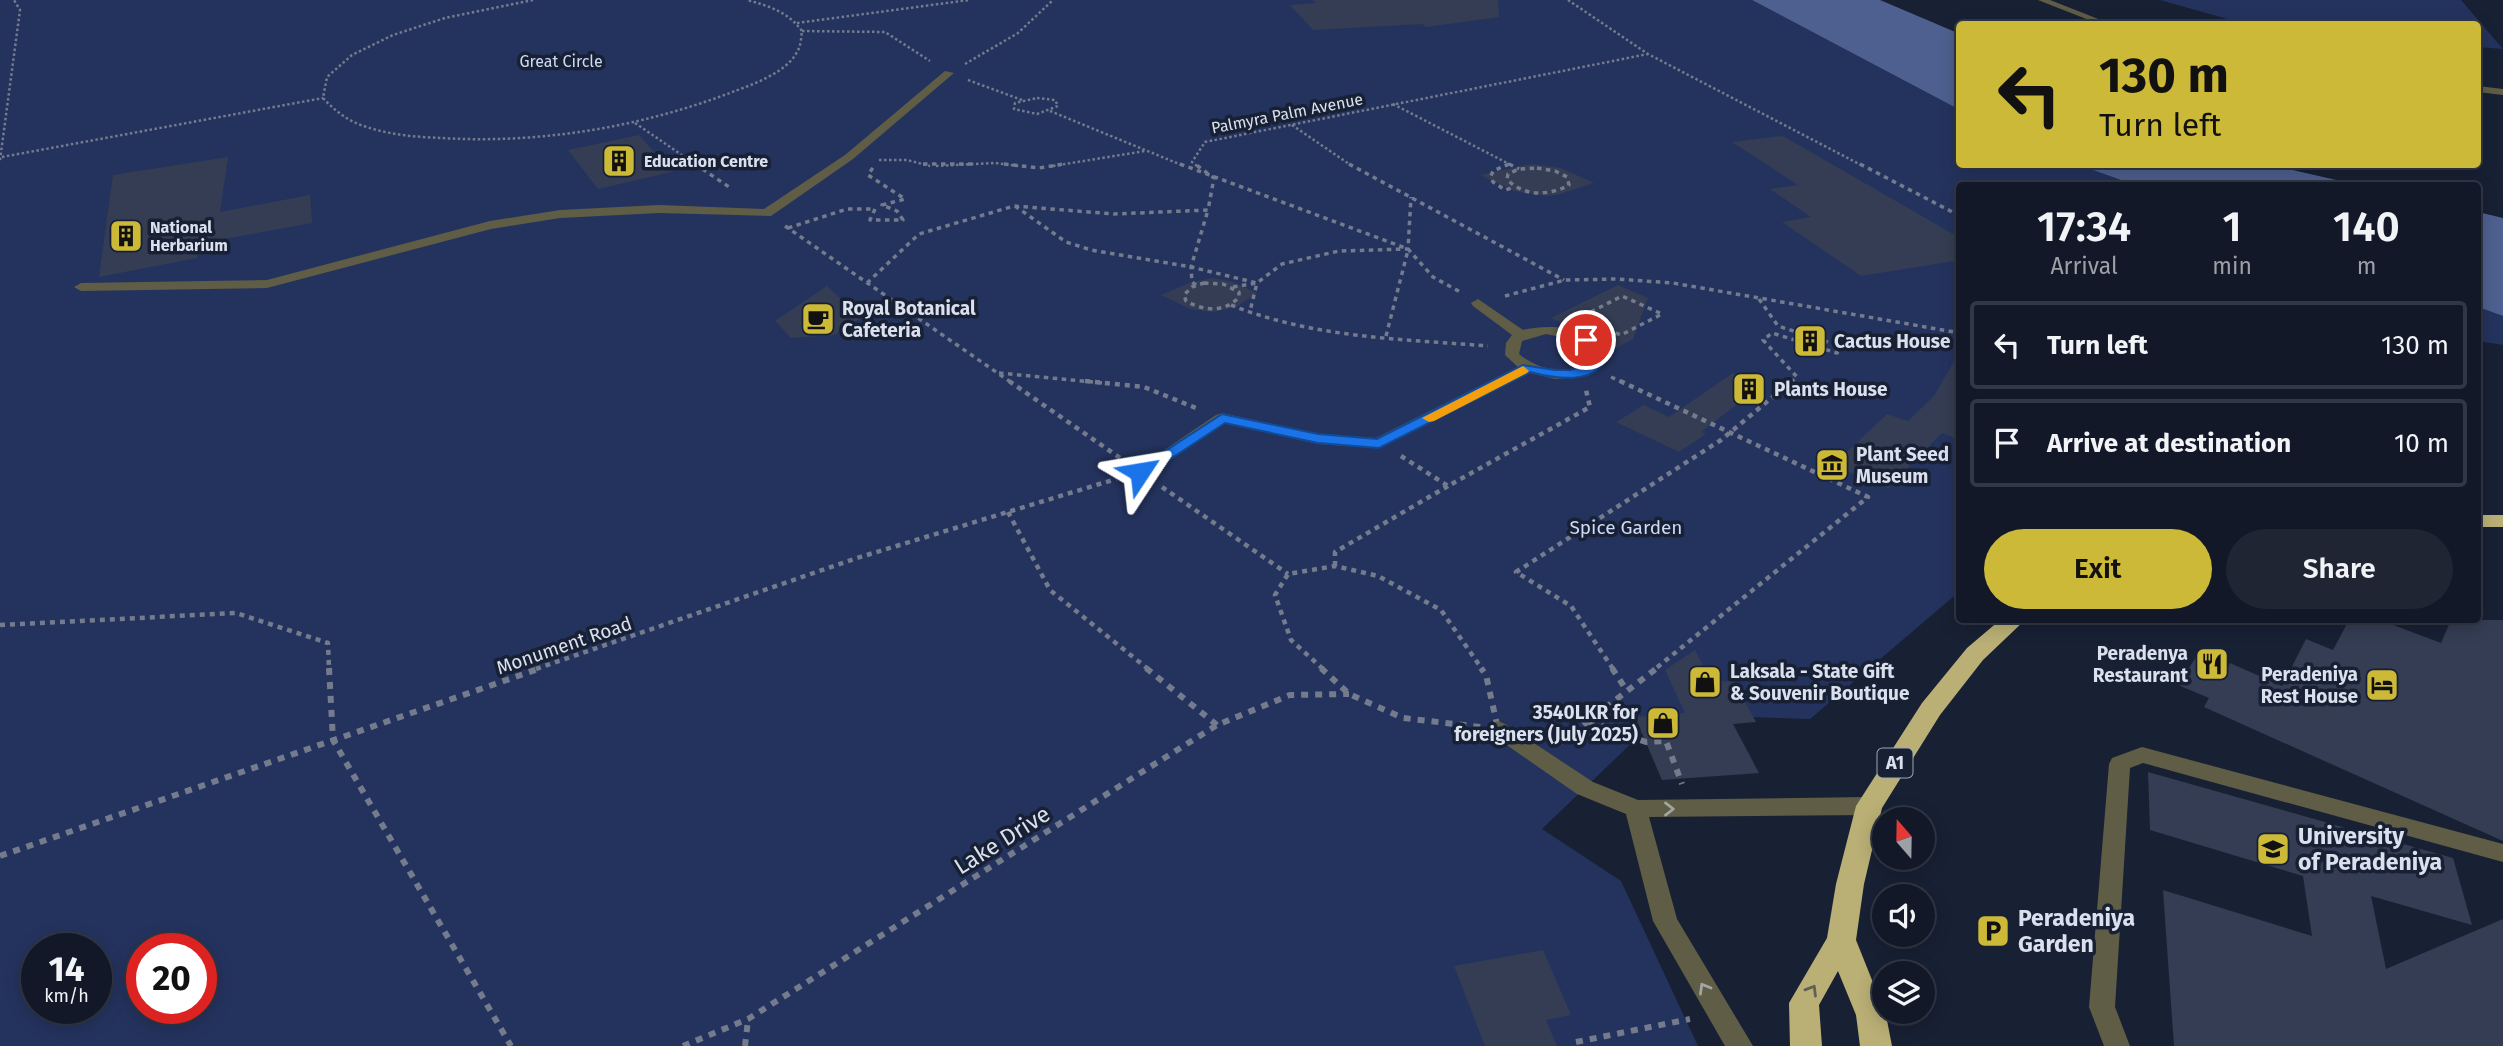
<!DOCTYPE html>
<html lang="en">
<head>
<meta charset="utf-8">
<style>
	:root { --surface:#121827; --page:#1f2533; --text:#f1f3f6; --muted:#9ca0a7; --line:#313744; --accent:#cdb938 }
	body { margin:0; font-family:"Fira Sans",sans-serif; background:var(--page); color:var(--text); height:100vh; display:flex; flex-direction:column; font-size:26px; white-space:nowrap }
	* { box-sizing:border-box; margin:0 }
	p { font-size:23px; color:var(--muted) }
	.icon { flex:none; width:38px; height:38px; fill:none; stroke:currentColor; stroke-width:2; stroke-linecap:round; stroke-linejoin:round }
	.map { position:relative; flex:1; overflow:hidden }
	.drawer { position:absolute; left:1956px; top:182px; width:525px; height:441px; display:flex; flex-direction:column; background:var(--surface); border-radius:7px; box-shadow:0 4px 18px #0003,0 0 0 2px var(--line) }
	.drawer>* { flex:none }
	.top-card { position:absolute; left:1956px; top:21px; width:525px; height:147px; border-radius:7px; box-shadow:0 4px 18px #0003,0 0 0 2px var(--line); background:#cdb938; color:#111; overflow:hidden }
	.needle { width:46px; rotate:340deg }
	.buttons { position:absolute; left:1872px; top:807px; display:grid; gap:14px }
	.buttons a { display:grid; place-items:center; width:63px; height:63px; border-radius:50%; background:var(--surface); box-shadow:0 4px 18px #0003,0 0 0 2px var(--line); font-size:35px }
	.speed { position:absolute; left:21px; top:933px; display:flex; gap:14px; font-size:35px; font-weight:700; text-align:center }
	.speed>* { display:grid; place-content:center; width:91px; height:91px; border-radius:50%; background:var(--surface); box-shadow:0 4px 18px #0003,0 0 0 2px var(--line); line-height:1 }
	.speed small { font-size:18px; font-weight:400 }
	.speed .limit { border:10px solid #d22; background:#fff; color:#111 }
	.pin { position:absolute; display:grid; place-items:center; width:60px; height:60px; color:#fff; margin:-30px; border:4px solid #fff; border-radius:50%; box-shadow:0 2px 7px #0007 }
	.me { position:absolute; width:77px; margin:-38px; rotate:57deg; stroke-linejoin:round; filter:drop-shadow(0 0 5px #0008) }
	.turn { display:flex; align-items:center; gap:24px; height:147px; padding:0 28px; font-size:32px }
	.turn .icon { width:91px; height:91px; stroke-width:2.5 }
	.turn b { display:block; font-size:49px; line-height:60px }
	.eta { display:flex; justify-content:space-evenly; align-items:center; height:119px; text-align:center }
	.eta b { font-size:42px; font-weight:600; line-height:49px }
	.button { display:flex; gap:14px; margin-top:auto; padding:14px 28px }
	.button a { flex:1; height:80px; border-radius:42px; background:var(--accent); color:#111; font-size:28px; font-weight:600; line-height:80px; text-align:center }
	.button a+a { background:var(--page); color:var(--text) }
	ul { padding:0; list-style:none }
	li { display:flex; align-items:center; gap:21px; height:88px; margin:0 14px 10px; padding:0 14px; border:4px solid var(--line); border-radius:7px }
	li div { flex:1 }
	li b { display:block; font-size:26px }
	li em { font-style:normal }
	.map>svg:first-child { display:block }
</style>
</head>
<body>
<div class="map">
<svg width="2503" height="1046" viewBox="0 0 2503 1046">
	<rect width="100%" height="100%" fill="#182034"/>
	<path fill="#24335e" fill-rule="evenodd" d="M 0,0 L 1752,0 L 1960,110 L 1960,164 L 2079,165 L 2135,185 L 1960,186 L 1960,591 L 1810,719 L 1662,714 L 1542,829 L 1621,881 L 1698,1046 L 0,1046 ZM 37,948 L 96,948 L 96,1008 L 37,1008 ZM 142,948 L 201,948 L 201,1008 L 142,1008 Z
		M 2160,0 L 2461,0 L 2503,49 L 2478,47 L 2478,24 L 2245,24 Z
		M 2478,307 L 2503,316 L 2503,345 L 2478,341 Z"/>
	<path fill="#4e608f" d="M 1752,0 L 1880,0 L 1960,34 L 1960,110 Z
		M 2079,165 L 2271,165 L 2358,185 L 2135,185 Z
		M 2478,212 L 2503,218 L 2503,316 L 2478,307 Z"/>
	<path fill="#343d53" d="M 1313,0 L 1498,0 L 1499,17 L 1426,27 L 1422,24 L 1313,30 L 1290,5 L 1316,3 Z
		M 639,135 L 672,172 L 598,189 L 568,150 Z
		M 1783,136 L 1960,238 L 1960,260 L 1861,276 L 1782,222 L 1811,217 L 1770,189 L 1798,185 L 1732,142 Z
		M 228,157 L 220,212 L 310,195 L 312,223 L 197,244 L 197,258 L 99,277 L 113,175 Z
		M 1531,164 L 1561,168 L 1594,183 L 1561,194 L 1548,196 L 1514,191 L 1480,175 Z
		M 1213,278 L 1233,282 L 1257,293 L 1236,307 L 1213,312 L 1190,309 L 1161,295 L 1192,282 Z
		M 1618,285 L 1648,298 L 1633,339 L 1616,348 L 1551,318 Z
		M 827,286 L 861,318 L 834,335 L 791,338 L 775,321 Z
		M 1960,351 L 1960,440 L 1942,433 L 1888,488 L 1832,466 L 1887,414 L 1908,421 L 1934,396 Z
		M 1733,373 L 1762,385 L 1701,432 L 1706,434 L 1679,452 L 1616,422 L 1644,405 L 1669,417 Z
		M 2349,620 L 2380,620 L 2441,643 L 2451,620 L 2503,620 L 2503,841 L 2204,707 L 2209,698 L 2178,685 L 2196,657 L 2226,671 L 2230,663 L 2282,686 L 2306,639 L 2333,650 Z
		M 1695,650 L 1712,682 L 1734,681 L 1756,722 L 1733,724 L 1759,773 L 1662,780 L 1635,717 L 1685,713 L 1665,670 Z
		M 2148,772 L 2453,858 L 2472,925 L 2371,896 L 2386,969 L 2503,919 L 2503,1046 L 2174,1046 L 2163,890 L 2312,936 L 2303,876 L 2150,830 Z
		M 1543,950 L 1571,1015 L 1546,1020 L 1557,1046 L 1485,1046 L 1454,966 Z"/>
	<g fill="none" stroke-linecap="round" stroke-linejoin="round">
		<path stroke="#747b8d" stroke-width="2.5" stroke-dasharray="2.5 2.5" stroke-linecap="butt" d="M 533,0 L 445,18 L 393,35 L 352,55 L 327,77 L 323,98 C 335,111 349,122 367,127 C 390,135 417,137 441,138 C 541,144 642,127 735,91 C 754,84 787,72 797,52 C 801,46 801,38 802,31 C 788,12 769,6 747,0
			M 1568,0 L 1648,54 L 1863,166
			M 797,23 L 969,0
			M 802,31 L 885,32 L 930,61
			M 965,64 L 1018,33 L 1053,0
			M 968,80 L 1022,100
			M 1037,98 L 1055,100 L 1058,106 L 1037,114 L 1014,109 L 1015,103 Z
			M 1393,104 L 1513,166
			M 1050,111 L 1184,166
			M 635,123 L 698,166
			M 1292,125 L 1352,166
			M 2,157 L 323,98
			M 0,160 L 20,10 L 14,0
			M 879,160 L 907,160 L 930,166
			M 936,166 L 995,163 L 1019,166
			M 1053,166 L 1145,151
			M 1197,166 L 1192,162 L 1205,142 L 1648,54
			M 1505,166 L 1509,164"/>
		<path stroke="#747b8d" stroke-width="3.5" stroke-dasharray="4.5 4.5" stroke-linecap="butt" d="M 695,164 L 732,189
			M 923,164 L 973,164
			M 1004,164 L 1039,168 L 1064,164
			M 1180,164 L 1408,249 L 1433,277 L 1462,293
			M 1349,164 L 1564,280
			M 1509,164 L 1519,169
			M 1509,164 L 1493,171 L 1491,176 L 1493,182 L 1505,190 L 1515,187
			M 1860,164 L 1960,216
			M 1537,168 L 1555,171 L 1567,177 L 1569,185 C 1549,196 1523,197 1507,179 L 1508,174 L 1519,169 Z
			M 1015,206 L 1066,242 L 1091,250 L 1191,267 L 1257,283 L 1250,311
			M 785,226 L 1012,383
			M 788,228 L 847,209 L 875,209 L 870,220 L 903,220 L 897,211 L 882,205 L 905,199 L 868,175 L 874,166
			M 867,283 L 919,234 L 1014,206 L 1114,214 L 1208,210 L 1214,178 L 1195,164
			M 1204,283 L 1223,284 L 1239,292 L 1239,297 C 1225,313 1203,311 1186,301 L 1184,295 L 1192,287 Z
			M 1196,285 L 1192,282 L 1191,267 L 1208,210
			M 1233,287 L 1257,283 L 1282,264 L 1339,251 L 1408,249 L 1411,197
			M 1505,296 L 1565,280 L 1617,279 L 1673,283 L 1960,333
			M 1759,299 L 1778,326 L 1843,347 L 1837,353 L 1772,333 L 1763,340 L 1797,377 L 1790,383
			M 1231,305 C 1313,338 1401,339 1488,346
			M 1583,316 L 1622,296 L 1662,314 L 1621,335 L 1611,331
			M 1386,336 L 1408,250
			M 999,373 L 1103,383
			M 1611,377 L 1624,383"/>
		<path stroke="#747b8d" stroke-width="4.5" stroke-dasharray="5 5" stroke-linecap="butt" d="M 1009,381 L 1123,460
			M 1085,381 L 1144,387 L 1196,408
			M 1620,381 L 1868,497 L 1655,669
			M 1401,456 L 1448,486 L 1590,407 L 1586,390
			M 1162,487 L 1288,574
			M 1008,512 L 1050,590 L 1148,669
			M 1335,566 L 1335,552 L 1448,486
			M 0,625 L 236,613 L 328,643 L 329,669
			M 536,669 L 857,558 L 1116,479
			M 1323,669 L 1291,640 L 1275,595 L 1288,574 L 1335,566 L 1378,576 L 1441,610 L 1482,669
			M 1613,669 L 1571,606 L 1516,572 L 1721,440 L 1792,381"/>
		<path stroke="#747b8d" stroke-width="6" stroke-dasharray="7 7" stroke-linecap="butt" d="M 329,668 L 333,740 L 511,1046
			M 1146,668 L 1217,725
			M 1321,668 L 1349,694 L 1403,718 L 1498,729 L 1486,675 L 1481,668
			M 1612,668 L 1627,691
			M 1588,721 L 1646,742 L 1666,741 L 1682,784
			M 1561,742 L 1657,668
			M 0,856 L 541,668
			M 1576,1042 L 1690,1019
			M 683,1046 L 748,1019 L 1217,725 L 1290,695 L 1349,694
			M 745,1046 L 748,1020"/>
		<path fill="#605d46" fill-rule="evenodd" d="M 2038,0 L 2050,0 L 2111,24 L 2099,24 Z
			M 945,71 L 954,73 L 853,159 L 771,216 L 659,213 L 560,218 L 491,229 L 267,288 L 81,291 L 74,287 L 81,283 L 267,280 L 490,221 L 560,210 L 659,205 L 764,209 L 845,155 Z
			M 2478,86 L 2503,89 L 2503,95 L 2478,92 Z
			M 1478,299 L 1523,330 C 1554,323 1588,327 1607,354 L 1603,364 L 1594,371 L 1579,377 L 1555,379 L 1530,373 L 1379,448 L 1318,444 L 1225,423 L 1146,476 L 1134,476 L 1132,472 L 1216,415 L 1222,413 L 1318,434 L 1376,438 L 1518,367 L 1505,355 L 1506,343 L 1512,335 L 1473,306 L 1471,303 ZM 1546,334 L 1571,339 L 1593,354 L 1591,359 C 1569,377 1540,371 1519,354 L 1522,341 Z
			M 1498,721 L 1505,724 L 1593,782 L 1638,800 L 1869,797 L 1877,800 L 1880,806 L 1877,812 L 1869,815 L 1649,817 L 1677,919 L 1753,1046 L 1725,1046 L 1653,921 L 1626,814 L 1577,794 L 1491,734 L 1488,729 L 1491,724 Z
			M 2142,747 L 2503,844 L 2503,862 L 2143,763 L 2130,768 L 2115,1007 L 2130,1046 L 2104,1046 L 2089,1007 L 2109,764 L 2112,758 Z"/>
		<path fill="#bab076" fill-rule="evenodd" d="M 2478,515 L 2503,515 L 2503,527 L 2478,527 Z
			M 2000,620 L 2025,620 L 1983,660 L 1940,715 L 1882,808 L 1864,884 L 1856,940 L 1886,1015 L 1892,1046 L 1860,1046 L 1856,1015 L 1838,971 L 1819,1005 L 1822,1046 L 1790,1046 L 1789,1003 L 1827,938 L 1836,884 L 1856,806 L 1922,703 L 1967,648 Z"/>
	</g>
	<defs><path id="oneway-chevron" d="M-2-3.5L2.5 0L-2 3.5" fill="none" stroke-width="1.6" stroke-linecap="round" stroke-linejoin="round" transform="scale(1.75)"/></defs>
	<g stroke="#a3a5a2">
		<use href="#oneway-chevron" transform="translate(1669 809)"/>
		<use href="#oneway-chevron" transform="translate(1704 988) rotate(-120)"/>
	</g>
	<use stroke="#616152" href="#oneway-chevron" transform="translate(1812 990) rotate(-59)"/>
	<path fill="#1a73e8" stroke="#114b97" stroke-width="2" d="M 1586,336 L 1591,337 L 1606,354 C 1600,387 1552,378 1530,372 L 1379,448 L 1318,443 L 1225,423 L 1146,475 L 1140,476 L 1133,472 L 1222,414 L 1318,434 L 1377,439 L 1523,365 L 1555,370 L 1570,370 L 1587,365 L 1593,355 L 1580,340 Z"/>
	<path fill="#f59e0b" d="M 1523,366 L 1529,371 L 1527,373 L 1434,421 L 1429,422 L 1422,418 Z"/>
	<defs>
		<symbol id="building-square" viewBox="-11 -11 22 22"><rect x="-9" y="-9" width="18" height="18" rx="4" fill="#cdb938" stroke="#182034"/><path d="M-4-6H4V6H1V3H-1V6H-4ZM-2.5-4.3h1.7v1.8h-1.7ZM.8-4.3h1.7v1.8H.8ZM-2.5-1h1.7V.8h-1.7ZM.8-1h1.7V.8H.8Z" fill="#111"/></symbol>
		<symbol id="cafe-square" viewBox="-11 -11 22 22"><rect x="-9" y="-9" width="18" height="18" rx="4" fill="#cdb938" stroke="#182034"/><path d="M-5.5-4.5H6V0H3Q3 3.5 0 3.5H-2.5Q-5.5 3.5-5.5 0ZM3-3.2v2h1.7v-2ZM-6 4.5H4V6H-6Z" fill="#111"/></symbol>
		<symbol id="museum-square" viewBox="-11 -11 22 22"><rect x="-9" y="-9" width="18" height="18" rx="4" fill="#cdb938" stroke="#182034"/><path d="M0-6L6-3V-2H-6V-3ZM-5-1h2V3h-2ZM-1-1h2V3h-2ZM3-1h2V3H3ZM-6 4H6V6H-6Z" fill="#111"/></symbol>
		<symbol id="restaurant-square" viewBox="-11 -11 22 22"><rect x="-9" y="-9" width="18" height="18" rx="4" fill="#cdb938" stroke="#182034"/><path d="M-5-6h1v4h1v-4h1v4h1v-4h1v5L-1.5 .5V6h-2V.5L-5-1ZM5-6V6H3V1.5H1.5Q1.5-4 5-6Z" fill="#111"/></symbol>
		<symbol id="shop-square" viewBox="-11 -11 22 22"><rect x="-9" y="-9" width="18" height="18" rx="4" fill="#cdb938" stroke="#182034"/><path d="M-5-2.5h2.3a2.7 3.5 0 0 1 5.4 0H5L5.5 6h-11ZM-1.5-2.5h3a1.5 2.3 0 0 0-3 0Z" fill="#111"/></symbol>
		<symbol id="hotel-square" viewBox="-11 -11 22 22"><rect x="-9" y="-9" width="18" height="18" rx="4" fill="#cdb938" stroke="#182034"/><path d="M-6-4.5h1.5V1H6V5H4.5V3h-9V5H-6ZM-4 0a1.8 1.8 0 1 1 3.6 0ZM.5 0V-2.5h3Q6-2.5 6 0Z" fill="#111"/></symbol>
		<symbol id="university-square" viewBox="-11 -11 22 22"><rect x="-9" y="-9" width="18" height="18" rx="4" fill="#cdb938" stroke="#182034"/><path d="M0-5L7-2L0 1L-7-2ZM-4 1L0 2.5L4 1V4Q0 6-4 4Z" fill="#111"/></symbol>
		<symbol id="parking-square" viewBox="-11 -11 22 22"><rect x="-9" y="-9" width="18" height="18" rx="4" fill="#cdb938" stroke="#182034"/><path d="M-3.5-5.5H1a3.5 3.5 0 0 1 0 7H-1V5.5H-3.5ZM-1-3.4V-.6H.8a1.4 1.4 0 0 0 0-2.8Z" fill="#111"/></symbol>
	</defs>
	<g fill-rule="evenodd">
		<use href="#building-square" x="600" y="142" width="38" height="38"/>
		<use href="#building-square" x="107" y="217" width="38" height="38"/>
		<use href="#cafe-square" x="799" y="300" width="38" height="38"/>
		<use href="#building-square" x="1791" y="322" width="38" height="38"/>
		<use href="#building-square" x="1730" y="370" width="38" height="38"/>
		<use href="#museum-square" x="1813" y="446" width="38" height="38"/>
		<use href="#restaurant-square" x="2193" y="645" width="38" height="38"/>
		<use href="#shop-square" x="1686" y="663" width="38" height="38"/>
		<use href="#hotel-square" x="2363" y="666" width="38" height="38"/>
		<use href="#shop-square" x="1644" y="704" width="38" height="38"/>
		<use href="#university-square" x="2254" y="830" width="38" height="38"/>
		<use href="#parking-square" x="1974" y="912" width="38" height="38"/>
	</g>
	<g text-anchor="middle" stroke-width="7" stroke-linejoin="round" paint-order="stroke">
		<g font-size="16" fill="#cddaf8" stroke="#182034">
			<text x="561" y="67">Great Circle</text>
		</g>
		<g font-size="16" fill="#dae0ee" stroke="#182034">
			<text transform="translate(1287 113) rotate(-11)" y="6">Palmyra Palm Avenue</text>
		</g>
		<g font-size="16" font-weight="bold" fill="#dae0ee" stroke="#182034" text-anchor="start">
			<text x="644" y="167">Education Centre</text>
			<text x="150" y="233">National<tspan x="150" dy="18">Herbarium</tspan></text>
		</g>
		<rect fill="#182034" stroke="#a0a6b6" stroke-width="2" x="1877.5" y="748.5" width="35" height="29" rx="5"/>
		<g font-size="18" font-weight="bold" fill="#dae0ee">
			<text x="1895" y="769">A1</text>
		</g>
		<g font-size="19" font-weight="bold" fill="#dae0ee" stroke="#182034" text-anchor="start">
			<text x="842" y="315">Royal Botanical<tspan x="842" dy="22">Cafeteria</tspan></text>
			<text x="1834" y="348">Cactus House</text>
			<text x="1774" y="396">Plants House</text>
			<text x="1856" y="461">Plant Seed<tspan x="1856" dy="22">Museum</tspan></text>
			<text x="2188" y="660" text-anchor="end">Peradenya<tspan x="2188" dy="22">Restaurant</tspan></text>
			<text x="1730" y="678">Laksala - State Gift<tspan x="1730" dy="22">&amp; Souvenir Boutique</tspan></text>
			<text x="2358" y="681" text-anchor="end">Peradeniya<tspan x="2358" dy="22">Rest House</tspan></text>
			<text x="1638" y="719" text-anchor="end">3540LKR for<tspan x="1638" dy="22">foreigners (July 2025)</tspan></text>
		</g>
		<g font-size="19" fill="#cddaf8" stroke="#182034">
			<text x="1626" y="534">Spice Garden</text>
		</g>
		<g font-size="19" fill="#dae0ee" stroke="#182034">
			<text transform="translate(564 645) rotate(-19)" y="7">Monument Road</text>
		</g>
		<g font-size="23" font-weight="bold" fill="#dae0ee" stroke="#182034" text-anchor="start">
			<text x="2298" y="844">University<tspan x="2298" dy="26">of Peradeniya</tspan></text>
			<text x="2018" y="926">Peradeniya<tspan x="2018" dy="26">Garden</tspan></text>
		</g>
		<g font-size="23" fill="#dae0ee" stroke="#182034">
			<text transform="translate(1002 840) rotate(-32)" y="8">Lake Drive</text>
		</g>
	</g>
</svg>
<div class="buttons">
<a><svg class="needle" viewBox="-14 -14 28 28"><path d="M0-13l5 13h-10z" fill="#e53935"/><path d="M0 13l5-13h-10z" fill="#9ca0a7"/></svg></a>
<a><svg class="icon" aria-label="sound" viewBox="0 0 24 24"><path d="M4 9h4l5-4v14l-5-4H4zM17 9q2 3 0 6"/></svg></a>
<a><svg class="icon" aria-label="layers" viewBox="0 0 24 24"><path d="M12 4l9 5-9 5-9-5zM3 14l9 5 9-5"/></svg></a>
</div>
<div class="speed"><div>14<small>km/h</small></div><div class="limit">20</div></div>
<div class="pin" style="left:1586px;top:340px;background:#d93025"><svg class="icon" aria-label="arrive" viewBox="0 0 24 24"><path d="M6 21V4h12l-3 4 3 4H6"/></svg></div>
<svg class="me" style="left:1140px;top:472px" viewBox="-20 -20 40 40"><path d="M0-17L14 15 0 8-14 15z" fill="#1a73e8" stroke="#fff" stroke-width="4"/></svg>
<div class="top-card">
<div class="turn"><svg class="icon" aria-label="left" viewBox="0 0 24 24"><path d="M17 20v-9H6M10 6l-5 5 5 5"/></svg><div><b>130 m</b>Turn left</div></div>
</div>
<section class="drawer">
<div class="eta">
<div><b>17:34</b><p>Arrival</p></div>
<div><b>1</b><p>min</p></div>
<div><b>140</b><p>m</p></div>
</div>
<ul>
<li><svg class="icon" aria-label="left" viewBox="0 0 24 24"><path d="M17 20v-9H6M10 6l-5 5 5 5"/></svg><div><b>Turn left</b></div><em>130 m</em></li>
<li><svg class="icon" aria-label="arrive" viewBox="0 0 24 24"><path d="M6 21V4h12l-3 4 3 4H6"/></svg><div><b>Arrive at destination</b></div><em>10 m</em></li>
</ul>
<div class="button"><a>Exit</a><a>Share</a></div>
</section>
</div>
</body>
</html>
